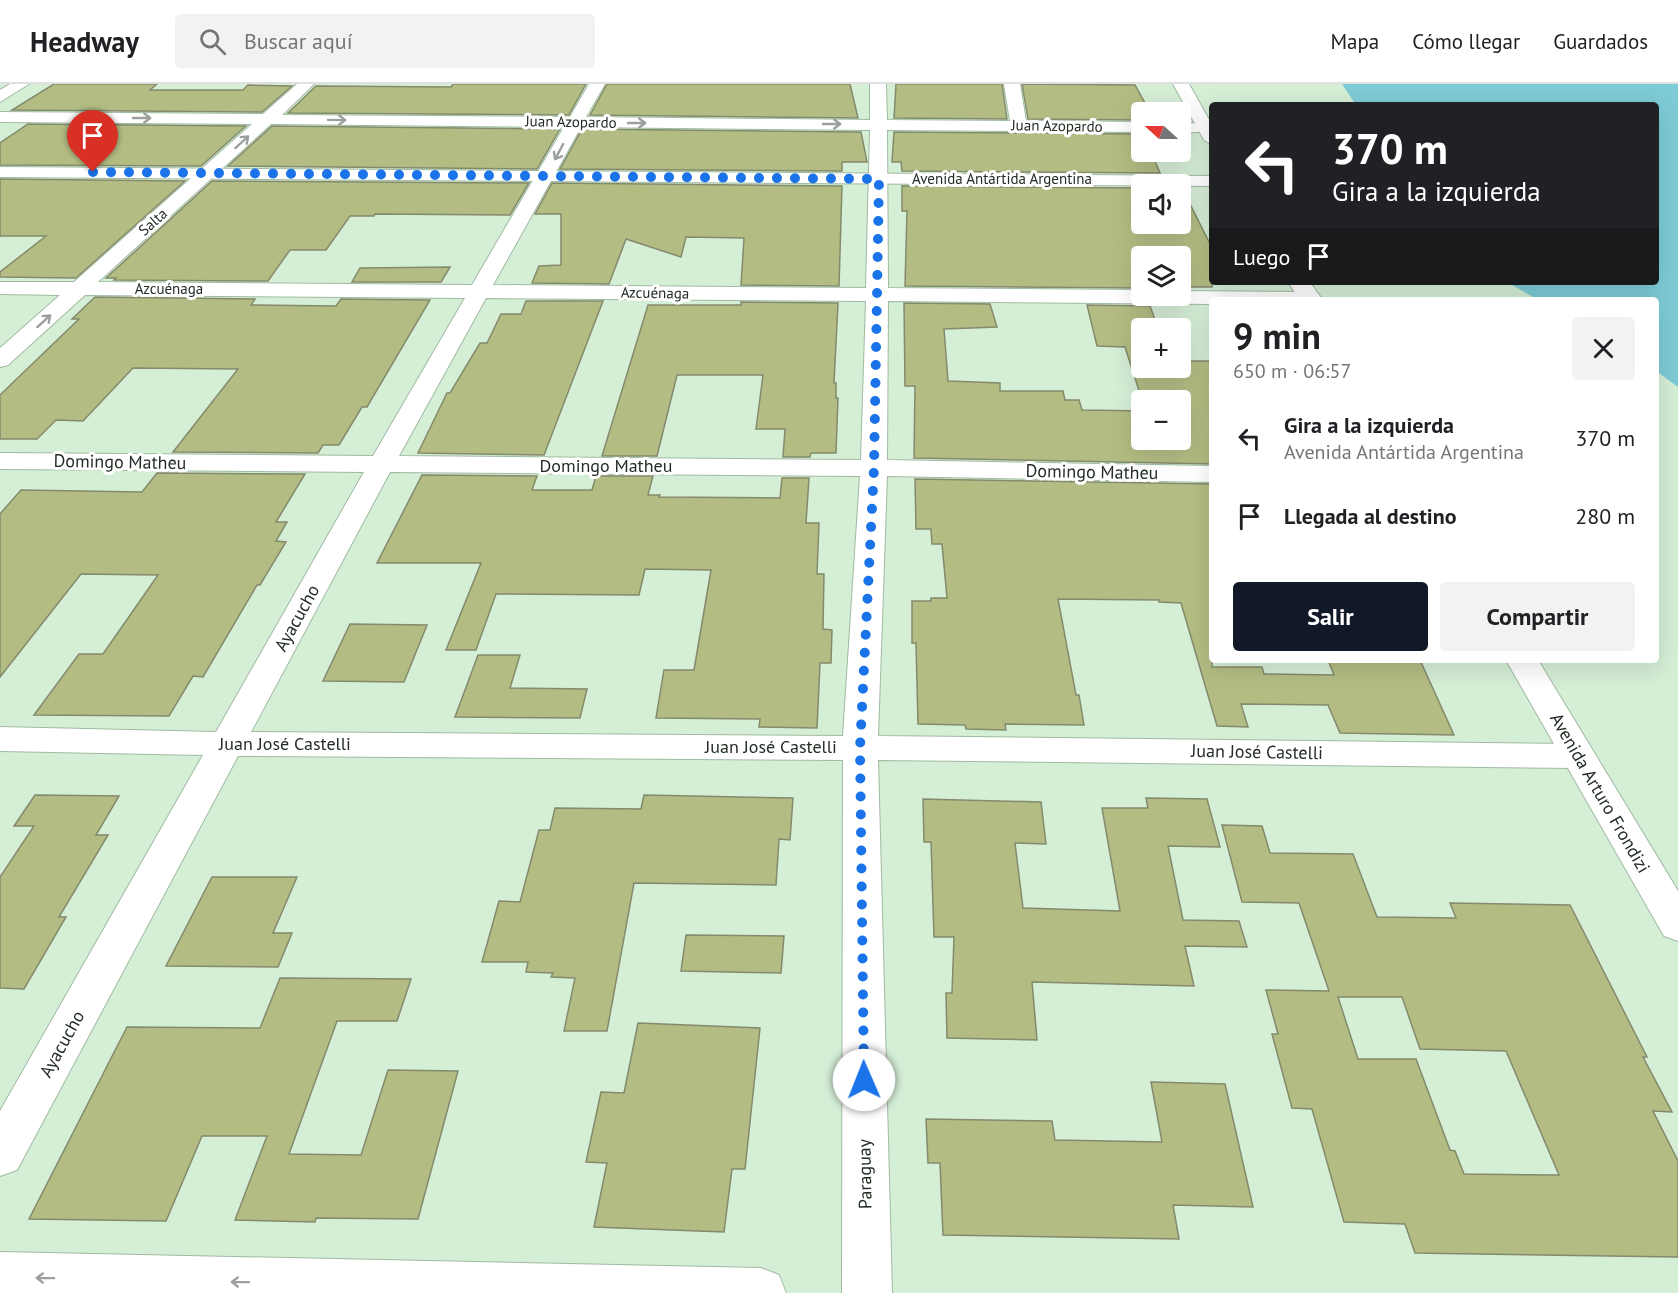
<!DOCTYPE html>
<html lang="es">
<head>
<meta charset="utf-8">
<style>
	:root { --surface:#fff; --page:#f2f2f2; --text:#202124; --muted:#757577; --line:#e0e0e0; --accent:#111827 }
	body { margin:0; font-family:"PT Sans",sans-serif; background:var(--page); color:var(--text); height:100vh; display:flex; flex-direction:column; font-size:22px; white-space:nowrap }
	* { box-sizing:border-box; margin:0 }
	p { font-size:20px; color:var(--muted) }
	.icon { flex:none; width:33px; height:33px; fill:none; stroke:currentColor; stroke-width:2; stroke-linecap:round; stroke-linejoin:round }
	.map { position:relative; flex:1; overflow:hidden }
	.panel { position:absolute; left:1209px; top:213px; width:450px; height:366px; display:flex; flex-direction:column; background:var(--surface); border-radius:6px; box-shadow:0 6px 24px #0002 }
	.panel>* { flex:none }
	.top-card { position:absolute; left:1209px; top:18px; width:450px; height:183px; border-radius:6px; box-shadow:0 6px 24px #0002; background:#202124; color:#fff; overflow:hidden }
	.needle { width:39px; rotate:291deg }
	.tools { position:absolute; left:1131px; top:18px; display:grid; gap:12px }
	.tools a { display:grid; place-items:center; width:60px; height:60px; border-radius:6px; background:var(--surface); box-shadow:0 6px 24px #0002; font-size:30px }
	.pin { position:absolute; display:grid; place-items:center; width:51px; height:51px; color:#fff; margin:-62px -26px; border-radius:50% 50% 50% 0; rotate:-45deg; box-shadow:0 0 6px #0007 }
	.pin .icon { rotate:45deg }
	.me { position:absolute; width:66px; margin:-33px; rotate:359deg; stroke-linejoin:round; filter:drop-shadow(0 0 4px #0008) }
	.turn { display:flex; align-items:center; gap:21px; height:126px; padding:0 24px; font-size:27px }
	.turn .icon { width:78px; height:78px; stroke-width:2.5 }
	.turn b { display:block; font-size:42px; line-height:51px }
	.then { display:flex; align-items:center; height:57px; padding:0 24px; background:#0003; gap:12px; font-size:22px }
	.round { display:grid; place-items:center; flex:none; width:63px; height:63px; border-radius:6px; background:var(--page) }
	.summary { display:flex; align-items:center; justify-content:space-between; height:102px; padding:0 24px }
	h1 { font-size:36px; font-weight:800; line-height:45px }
	.cta { display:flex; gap:12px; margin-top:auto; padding:12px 24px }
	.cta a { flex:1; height:69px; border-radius:6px; background:var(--accent); color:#fff; font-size:24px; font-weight:800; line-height:69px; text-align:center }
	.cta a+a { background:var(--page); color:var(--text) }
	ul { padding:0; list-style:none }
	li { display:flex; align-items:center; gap:18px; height:78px; padding:0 24px }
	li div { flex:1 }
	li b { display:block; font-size:22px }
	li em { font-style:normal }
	header { display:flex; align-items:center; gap:36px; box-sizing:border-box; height:84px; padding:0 30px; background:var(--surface); border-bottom:2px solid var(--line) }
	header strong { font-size:28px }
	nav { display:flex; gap:33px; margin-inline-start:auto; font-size:21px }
	.search { width:420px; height:54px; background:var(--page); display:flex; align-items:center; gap:15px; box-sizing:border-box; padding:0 21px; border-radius:6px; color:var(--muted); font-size:22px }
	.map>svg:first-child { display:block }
</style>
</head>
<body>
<header>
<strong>Headway</strong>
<div class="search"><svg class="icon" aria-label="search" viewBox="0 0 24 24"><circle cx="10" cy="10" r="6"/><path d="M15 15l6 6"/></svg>Buscar aquí</div>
<nav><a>Mapa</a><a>Cómo llegar</a><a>Guardados</a></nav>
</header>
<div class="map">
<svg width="1678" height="1209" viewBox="0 0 1678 1209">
	<rect width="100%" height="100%" fill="#d5eed6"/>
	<path fill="#7dcbd6" d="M 1342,0 L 1678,0 L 1678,303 L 1656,287 L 1656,216 L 1538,216 L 1507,198 L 1656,198 L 1656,21 L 1356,21 Z"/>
	<path fill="#b3bd83" stroke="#848a6c" stroke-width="1.5" fill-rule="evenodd" d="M 54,0 L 157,0 L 150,6 L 243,6 L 248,1 L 292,2 L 262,28 L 12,26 Z
		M 453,0 L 586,0 L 569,31 L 288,29 L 316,2 L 451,3 Z
		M 607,0 L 850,0 L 858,34 L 590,31 Z
		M 896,0 L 1002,0 L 1007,35 L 894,34 Z
		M 1022,0 L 1135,1 L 1150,28 L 1138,28 L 1141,36 L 1028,35 Z
		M 28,40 L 246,42 L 201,82 L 0,81 L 0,59 Z
		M 272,42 L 560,45 L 537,85 L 228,82 Z
		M 582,45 L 861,48 L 867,78 L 842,78 L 842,87 L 560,85 Z
		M 894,48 L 1142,50 L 1142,68 L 1151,68 L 1160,89 L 902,87 L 901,78 L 892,78 Z
		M 0,95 L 185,97 L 76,194 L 0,193 L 0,188 L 46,152 L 0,152 Z
		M 212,97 L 529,99 L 510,131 L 375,130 L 374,132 L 350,132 L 326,166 L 290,166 L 268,197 L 114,196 L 116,194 L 106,194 Z
		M 552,99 L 842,102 L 839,202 L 741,201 L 744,154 L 686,153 L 681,173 L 626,155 L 609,200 L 532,199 L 539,182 L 561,181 L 561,130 L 535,130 Z
		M 902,102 L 1142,104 L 1142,140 L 1180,140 L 1180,114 L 1187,114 L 1212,164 L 1212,203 L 1180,203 L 1180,172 L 1142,172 L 1142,204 L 905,202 L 907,127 L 902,127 Z
		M 450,183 L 441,198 L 352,198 L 360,184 Z
		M 95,213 L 255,215 L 251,221 L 336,222 L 341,215 L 430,216 L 367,323 L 362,323 L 339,361 L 323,361 L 318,369 L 173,368 L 238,285 L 133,284 L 83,337 L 56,336 L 37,355 L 0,355 L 0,311 L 79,235 L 72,235 Z
		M 526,217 L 603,217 L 544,371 L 418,369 L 447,309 L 450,309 L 480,259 L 487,259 L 501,230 L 521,230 Z
		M 741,218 L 838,219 L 834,299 L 836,299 L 836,314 L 838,314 L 836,369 L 811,369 L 810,373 L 783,373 L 785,345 L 756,345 L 763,291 L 677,291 L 657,372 L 602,372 L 648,221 L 741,221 Z
		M 904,219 L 990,220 L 997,243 L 944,245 L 948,297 L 1000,299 L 1000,307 L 1063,307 L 1065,316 L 1079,316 L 1082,326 L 1142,327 L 1142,356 L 1180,356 L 1180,316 L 1142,316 L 1125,263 L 1097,262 L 1087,221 L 1150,222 L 1158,244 L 1142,244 L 1142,284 L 1180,284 L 1180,277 L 1212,277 L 1212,380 L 914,374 L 915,302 L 905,302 Z
		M 157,389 L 305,390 L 276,438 L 287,438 L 276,457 L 286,458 L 260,501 L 257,501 L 203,593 L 193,592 L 169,632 L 34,631 L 79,570 L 103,570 L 158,491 L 81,490 L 0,593 L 0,430 L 21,406 L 142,408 Z
		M 422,391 L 537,392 L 532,406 L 592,406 L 596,392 L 653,392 L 648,411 L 660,411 L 659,413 L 780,414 L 782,394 L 809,394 L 806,439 L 819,439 L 817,490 L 824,490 L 823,545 L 832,546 L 831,579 L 820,579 L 817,644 L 759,643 L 760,635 L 656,634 L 664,586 L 694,586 L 711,486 L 645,485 L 639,511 L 496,510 L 476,566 L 446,566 L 481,479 L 377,479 Z
		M 915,395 L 1212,400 L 1212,583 L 1262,583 L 1264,590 L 1334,591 L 1328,576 L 1420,576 L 1454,651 L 1340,649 L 1328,621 L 1241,620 L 1248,643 L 1217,642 L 1181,519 L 1159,518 L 1159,516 L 1058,515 L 1076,611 L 1079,611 L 1084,641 L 1005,640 L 1006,646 L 966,645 L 965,641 L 918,640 L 916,559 L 912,559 L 912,517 L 931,517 L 931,514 L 947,514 L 942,460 L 932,460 L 931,445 L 916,445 Z
		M 350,540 L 427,541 L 404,598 L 323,597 Z
		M 478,571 L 520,571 L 510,604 L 587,605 L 580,634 L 455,633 Z
		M 35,711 L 119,712 L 96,751 L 108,751 L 59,833 L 66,833 L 24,905 L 0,904 L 0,793 L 34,742 L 14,742 Z
		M 644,711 L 793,714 L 790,756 L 779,755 L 776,801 L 634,799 L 607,947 L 564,947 L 575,894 L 551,893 L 553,889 L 526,888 L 528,878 L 482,878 L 499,817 L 520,818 L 539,746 L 550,746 L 555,724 L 641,725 Z
		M 1146,714 L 1207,715 L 1220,763 L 1168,762 L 1183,836 L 1239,837 L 1247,863 L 1185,862 L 1194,902 L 1032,898 L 1037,956 L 947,954 L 946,909 L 952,909 L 954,853 L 934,853 L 931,758 L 924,758 L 923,715 L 1041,718 L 1046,760 L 1015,759 L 1023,824 L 1120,827 L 1102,724 L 1148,724 Z
		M 1222,741 L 1262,742 L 1270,769 L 1353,770 L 1377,833 L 1456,834 L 1450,819 L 1570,821 L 1647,973 L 1643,973 L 1672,1028 L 1653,1027 L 1678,1077 L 1678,1173 L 1415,1169 L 1405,1140 L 1344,1138 L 1312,1025 L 1292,1024 L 1272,950 L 1278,950 L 1266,906 L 1329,907 L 1299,819 L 1242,818 ZM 1338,913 L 1402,913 L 1420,965 L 1506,967 L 1559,1091 L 1464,1090 L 1455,1067 L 1450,1066 L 1416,975 L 1358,975 Z
		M 212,793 L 297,793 L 273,849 L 292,849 L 278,883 L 166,882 Z
		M 686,851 L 784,852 L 781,889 L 681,887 Z
		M 280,894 L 411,895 L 397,937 L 337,937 L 289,1070 L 361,1071 L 388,986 L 458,987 L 418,1135 L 316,1134 L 315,1138 L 235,1136 L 267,1052 L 202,1052 L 166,1137 L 29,1135 L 127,943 L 260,944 Z
		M 638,939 L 760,944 L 745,1085 L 732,1085 L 724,1148 L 594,1143 L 607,1079 L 586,1078 L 601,1008 L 624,1009 Z
		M 1151,998 L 1225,1000 L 1253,1123 L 1173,1121 L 1179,1155 L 943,1151 L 940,1079 L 928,1079 L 926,1035 L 1052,1037 L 1055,1056 L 1162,1058 Z"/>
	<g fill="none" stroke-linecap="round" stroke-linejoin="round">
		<defs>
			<path id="minor" d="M 10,0 L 29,0 L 0,18 L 0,6 Z
				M 297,0 L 314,0 L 282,31 L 570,33 L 589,0 L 605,0 L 586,33 L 870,36 L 870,0 L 886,0 L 887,36 L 1010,37 L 1004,0 L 1020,0 L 1026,37 L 1142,38 L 1142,48 L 887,46 L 888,204 L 1142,206 L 1142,212 L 1180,212 L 1180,207 L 1310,208 L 1318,209 L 1321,214 L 1319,216 L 1212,216 L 1212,220 L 888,217 L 887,376 L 1212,382 L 1212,398 L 887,392 L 878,652 L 1578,660 L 1590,664 L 1595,672 L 1590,680 L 1578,684 L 878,676 L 892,1209 L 842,1209 L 843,676 L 238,672 L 17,1086 L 0,1092 L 0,1027 L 203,671 L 0,667 L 0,643 L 216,648 L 364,388 L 0,385 L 0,369 L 373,372 L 465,214 L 85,211 L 8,281 L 0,283 L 0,264 L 60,211 L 0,210 L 0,198 L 74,198 L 252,40 L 0,38 L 0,28 L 263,30 ZM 271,40 L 564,43 L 472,201 L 98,198 ZM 581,43 L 870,46 L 866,204 L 493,201 ZM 486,214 L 866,217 L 861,376 L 399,372 ZM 390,388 L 860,392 L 843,652 L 251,648 Z
				M 1180,39 L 1212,40 L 1212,47 L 1180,49 Z
				M 0,1168 L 761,1184 L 779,1191 L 786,1209 L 0,1209 Z"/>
			<path id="major" d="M 1173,0 L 1189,0 L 1212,41 L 1212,61 L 1204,56 Z
				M 0,83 L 1212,92 L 1212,102 L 0,93 Z
				M 1288,198 L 1310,198 L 1322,216 L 1300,216 Z
				M 1506,576 L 1538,576 L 1678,807 L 1678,857 L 1664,852 Z"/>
		</defs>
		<use href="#minor" stroke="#a1baa2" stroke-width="2"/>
		<use href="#major" stroke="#a1baa2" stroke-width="2"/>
		<use href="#minor" fill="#fff" fill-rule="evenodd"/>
		<use href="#major" fill="#fff" fill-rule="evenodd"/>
	</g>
	<defs><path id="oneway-shaft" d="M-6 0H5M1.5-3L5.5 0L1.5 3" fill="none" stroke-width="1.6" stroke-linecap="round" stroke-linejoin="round" transform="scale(1.5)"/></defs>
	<g stroke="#9ca09c">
		<use href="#oneway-shaft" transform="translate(142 34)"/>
		<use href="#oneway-shaft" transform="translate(337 36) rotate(1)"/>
		<use href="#oneway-shaft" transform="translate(637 39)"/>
		<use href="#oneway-shaft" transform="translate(832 40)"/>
		<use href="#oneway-shaft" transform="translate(242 58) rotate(-42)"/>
		<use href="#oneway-shaft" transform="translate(559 68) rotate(118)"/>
		<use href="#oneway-shaft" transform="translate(44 237) rotate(-42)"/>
		<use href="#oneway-shaft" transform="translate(45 1194) rotate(-179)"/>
		<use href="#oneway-shaft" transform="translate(240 1198) rotate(-179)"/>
	</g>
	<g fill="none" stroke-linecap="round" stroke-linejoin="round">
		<path stroke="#1a73e8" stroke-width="10" stroke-dasharray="0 18" d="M 93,88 L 879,95 L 874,384 L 860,664 L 864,996"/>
	</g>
	<g text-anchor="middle" stroke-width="6" stroke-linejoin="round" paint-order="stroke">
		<g font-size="15" fill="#232d24" stroke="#fff">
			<text transform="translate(571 38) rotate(1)" y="5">Juan Azopardo</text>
			<text transform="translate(1057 42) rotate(1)" y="5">Juan Azopardo</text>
			<text x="1002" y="100">Avenida Antártida Argentina</text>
			<text transform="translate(153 138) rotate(-42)" y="5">Salta</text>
			<text x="169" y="210">Azcuénaga</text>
			<text transform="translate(655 209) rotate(1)" y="5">Azcuénaga</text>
		</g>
		<g font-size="18" fill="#232d24" stroke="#fff">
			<text transform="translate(120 378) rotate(1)" y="6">Domingo Matheu</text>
			<text x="606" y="388">Domingo Matheu</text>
			<text transform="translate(1092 388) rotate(1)" y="6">Domingo Matheu</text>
			<text transform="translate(297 534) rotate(-61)" y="6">Ayacucho</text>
			<text x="285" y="666">Juan José Castelli</text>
			<text x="771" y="669">Juan José Castelli</text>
			<text transform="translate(1257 668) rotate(1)" y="6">Juan José Castelli</text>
			<text transform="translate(1600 709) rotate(60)" y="6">Avenida Arturo Frondizi</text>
			<text transform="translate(62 960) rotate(-61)" y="6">Ayacucho</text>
			<text transform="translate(865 1090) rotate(-91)" y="6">Paraguay</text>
		</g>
	</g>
</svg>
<div class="tools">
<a><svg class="needle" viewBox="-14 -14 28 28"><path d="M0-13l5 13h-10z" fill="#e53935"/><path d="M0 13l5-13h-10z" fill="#757577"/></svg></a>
<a><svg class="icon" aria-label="sound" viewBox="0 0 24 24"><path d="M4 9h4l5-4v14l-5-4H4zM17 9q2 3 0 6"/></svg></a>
<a><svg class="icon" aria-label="layers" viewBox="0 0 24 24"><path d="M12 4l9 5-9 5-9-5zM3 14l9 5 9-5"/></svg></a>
<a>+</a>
<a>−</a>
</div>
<div class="pin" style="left:93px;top:88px;background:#d93025"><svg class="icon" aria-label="arrive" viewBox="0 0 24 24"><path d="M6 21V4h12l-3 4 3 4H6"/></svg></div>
<svg class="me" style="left:864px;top:996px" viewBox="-20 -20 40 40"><circle r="19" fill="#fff"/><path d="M0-13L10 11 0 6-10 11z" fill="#1a73e8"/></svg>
<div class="top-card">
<div class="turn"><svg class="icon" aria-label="left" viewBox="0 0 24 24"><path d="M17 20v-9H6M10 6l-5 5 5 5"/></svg><div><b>370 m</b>Gira a la izquierda</div></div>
<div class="then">Luego<svg class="icon" aria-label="arrive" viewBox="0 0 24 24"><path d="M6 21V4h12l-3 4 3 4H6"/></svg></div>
</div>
<section class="panel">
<div class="summary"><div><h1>9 min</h1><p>650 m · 06:57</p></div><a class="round"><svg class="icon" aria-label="close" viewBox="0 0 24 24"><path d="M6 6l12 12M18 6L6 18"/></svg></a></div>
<ul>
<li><svg class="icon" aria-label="left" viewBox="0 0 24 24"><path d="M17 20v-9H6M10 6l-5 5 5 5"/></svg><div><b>Gira a la izquierda</b><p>Avenida Antártida Argentina</p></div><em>370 m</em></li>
<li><svg class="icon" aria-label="arrive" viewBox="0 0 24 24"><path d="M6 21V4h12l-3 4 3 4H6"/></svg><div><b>Llegada al destino</b></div><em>280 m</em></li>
</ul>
<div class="cta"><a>Salir</a><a>Compartir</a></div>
</section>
</div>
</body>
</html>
